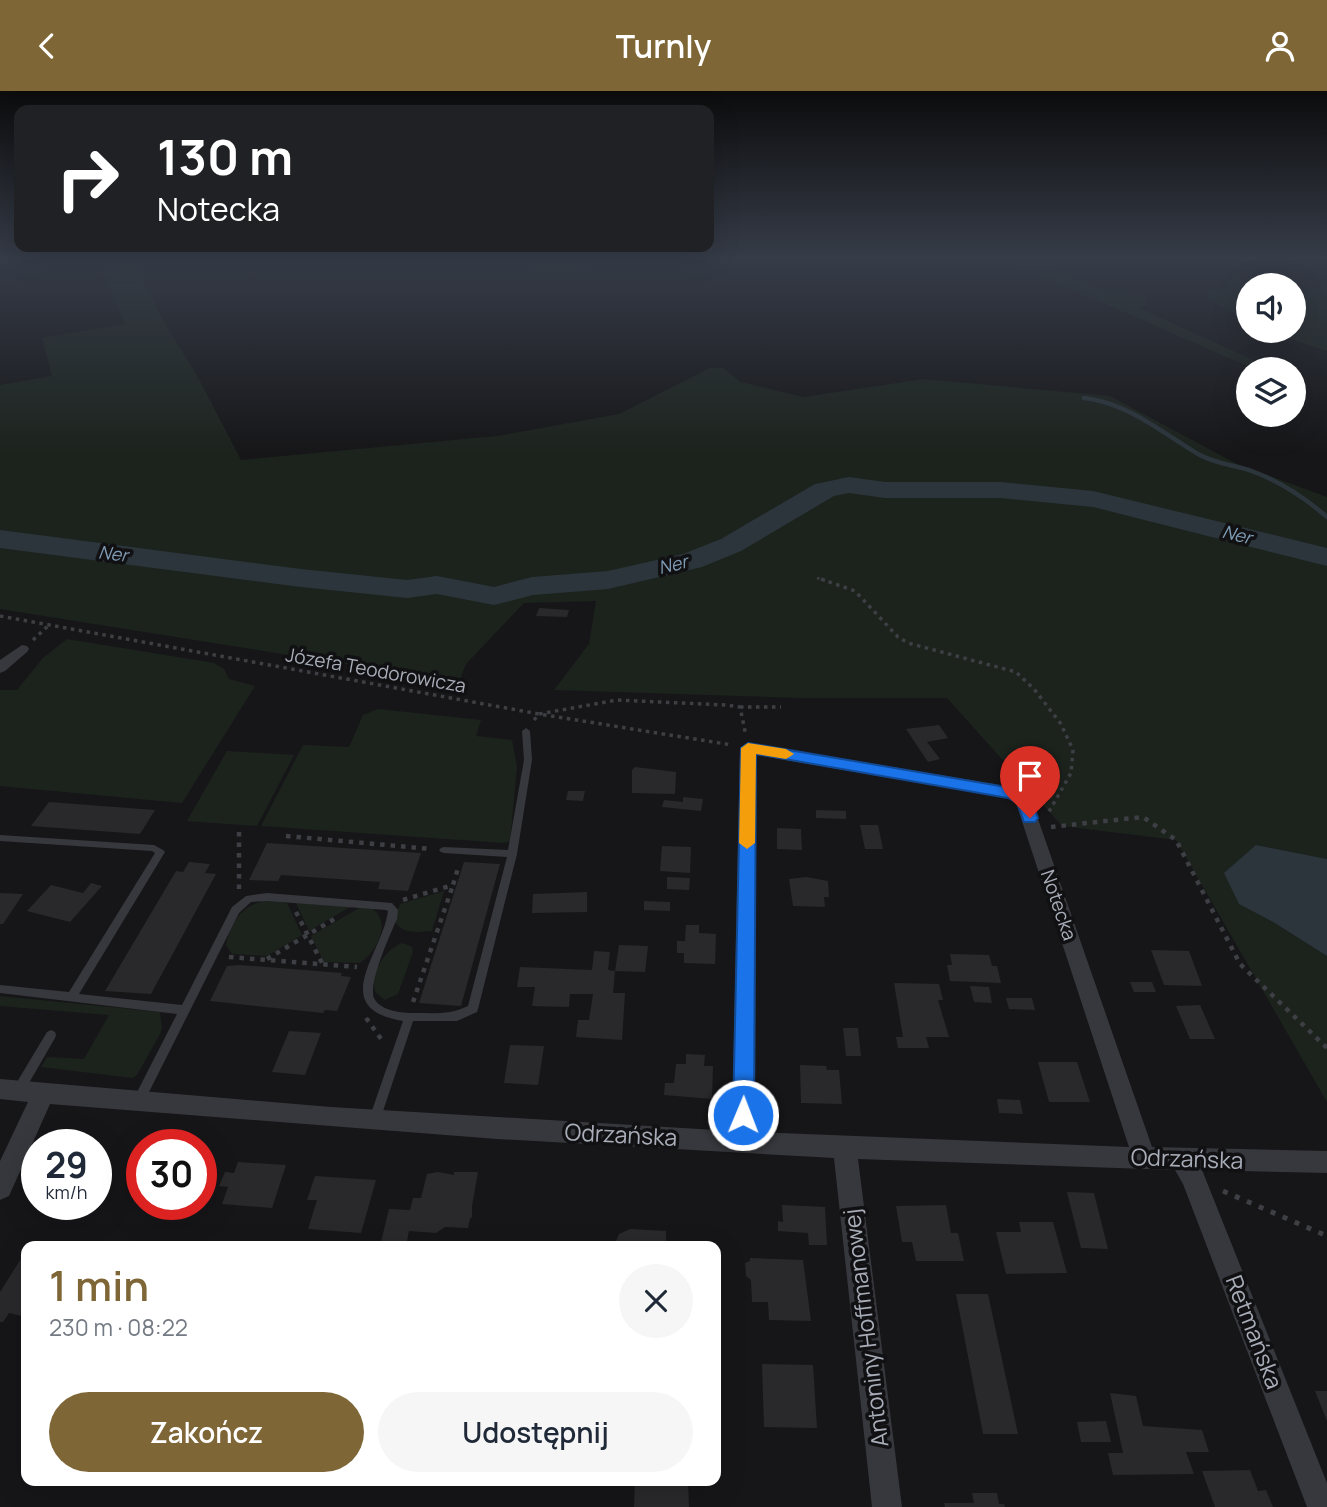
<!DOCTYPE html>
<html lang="pl">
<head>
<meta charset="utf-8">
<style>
	:root { --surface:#fff; --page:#f6f6f7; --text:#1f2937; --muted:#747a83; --accent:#7e6636 }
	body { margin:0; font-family:Manrope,sans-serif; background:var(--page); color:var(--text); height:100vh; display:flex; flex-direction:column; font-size:26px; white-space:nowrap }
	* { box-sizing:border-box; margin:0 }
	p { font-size:23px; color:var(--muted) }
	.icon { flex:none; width:38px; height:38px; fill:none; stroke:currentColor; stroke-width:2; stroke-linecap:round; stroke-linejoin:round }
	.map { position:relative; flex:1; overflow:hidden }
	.drawer { position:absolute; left:21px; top:1150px; width:700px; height:245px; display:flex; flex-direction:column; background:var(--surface); border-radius:14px; box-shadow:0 7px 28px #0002 }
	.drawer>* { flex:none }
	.guide { position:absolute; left:14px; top:14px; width:700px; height:147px; border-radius:14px; box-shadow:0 7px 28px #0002; background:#202124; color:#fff; overflow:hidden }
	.controls { position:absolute; left:1236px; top:182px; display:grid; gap:14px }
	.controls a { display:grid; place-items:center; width:70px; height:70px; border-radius:50%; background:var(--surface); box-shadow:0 7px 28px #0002; font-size:35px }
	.speed { position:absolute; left:21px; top:1038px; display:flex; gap:14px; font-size:35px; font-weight:700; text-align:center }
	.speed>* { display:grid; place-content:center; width:91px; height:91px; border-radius:50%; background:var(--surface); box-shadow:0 7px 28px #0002; line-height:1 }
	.speed small { font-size:18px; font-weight:400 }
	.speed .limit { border:10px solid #d22; background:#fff; color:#111 }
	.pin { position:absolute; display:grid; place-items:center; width:60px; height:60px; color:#fff; margin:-72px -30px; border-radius:50% 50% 50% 0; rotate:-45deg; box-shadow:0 0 7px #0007 }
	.pin .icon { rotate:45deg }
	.me { position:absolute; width:77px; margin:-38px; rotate:1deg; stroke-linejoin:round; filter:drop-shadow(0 0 5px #0008) }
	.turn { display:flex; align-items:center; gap:24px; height:147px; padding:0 28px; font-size:32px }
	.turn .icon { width:91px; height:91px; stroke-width:2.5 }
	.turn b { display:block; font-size:49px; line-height:60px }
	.round { display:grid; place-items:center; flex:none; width:74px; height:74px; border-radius:37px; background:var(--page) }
	.head { display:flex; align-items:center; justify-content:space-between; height:119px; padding:0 28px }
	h1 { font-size:42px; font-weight:600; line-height:52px; color:var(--accent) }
	.primary-button { display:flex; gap:14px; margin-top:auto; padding:14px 28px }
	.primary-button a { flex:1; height:80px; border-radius:42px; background:var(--accent); color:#fff; font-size:28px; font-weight:600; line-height:80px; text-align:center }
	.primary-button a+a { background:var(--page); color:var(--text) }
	header { display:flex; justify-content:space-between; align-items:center; height:91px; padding:0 28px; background:var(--accent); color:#fff; font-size:32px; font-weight:600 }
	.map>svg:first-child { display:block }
</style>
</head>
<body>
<header><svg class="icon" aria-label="back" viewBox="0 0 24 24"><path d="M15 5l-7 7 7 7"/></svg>Turnly<svg class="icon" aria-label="person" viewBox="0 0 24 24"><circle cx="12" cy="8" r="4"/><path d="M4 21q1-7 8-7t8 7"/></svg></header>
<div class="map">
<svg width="1327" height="1416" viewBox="0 0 1327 1416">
	<rect width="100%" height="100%" fill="#161618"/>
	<path fill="#1c231d" d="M 556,166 L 581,166 L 592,171 L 587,178 L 544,182 L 522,170 Z
		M 999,166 L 1023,166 L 1099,198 L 1145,204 L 1147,214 L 1139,217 L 1273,278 L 1254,278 Z
		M 137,174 L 161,226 L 199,288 L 241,369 L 497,345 L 619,323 L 710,277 L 723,277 L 741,291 L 803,306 L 924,288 L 1110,305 L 1237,373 L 1327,406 L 1327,768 L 1256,754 L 1239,813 L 1273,831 L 1327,865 L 1327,1011 L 1176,749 L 1062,735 L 947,607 L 804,607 L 554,599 L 589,553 L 596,510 L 524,512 L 466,573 L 459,591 L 0,518 L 0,294 L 52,285 L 42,247 L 125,233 L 102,179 Z
		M 1233,187 L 1259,194 L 1248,194 L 1248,230 L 1208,207 L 1207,199 L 1232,197 L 1228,190 Z
		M 1327,192 L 1327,260 L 1266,240 L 1293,240 L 1293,203 L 1304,204 L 1306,200 Z
		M 67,548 L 214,572 L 224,578 L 229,588 L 255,595 L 182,712 L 0,695 L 0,599 L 17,599 L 43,567 Z
		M 378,618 L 481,629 L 476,645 L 512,649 L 517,676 L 510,750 L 504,752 L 261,735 L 303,654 L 349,656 L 363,624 Z
		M 227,660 L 294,664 L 257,735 L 187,730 Z
		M 444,800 L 432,840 C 418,841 402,844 394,829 L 400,813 Z
		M 267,809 L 287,812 L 302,844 L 267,865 L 232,863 L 226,854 C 231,831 242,814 267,809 Z
		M 296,812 L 350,816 L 309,840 Z
		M 359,817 L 373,818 C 392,833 376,861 360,872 L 324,871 L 311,845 Z
		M 402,852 L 412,856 L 413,861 L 398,903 L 385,909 L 375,901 C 370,881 384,860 402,852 Z
		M 0,905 L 160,921 L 162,937 L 160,943 L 137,984 L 133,987 L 41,976 L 47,966 L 84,968 L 109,924 L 0,915 Z"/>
	<path fill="#2c353c" d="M 1256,754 L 1327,768 L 1327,865 L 1273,831 L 1239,813 L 1224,782 Z"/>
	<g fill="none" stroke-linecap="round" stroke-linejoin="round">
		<path stroke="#2c353c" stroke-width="3.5" d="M 1084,307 L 1092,308"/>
		<path stroke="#2c353c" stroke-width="4.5" d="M 1084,307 C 1128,312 1161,341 1198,363 C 1213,372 1233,374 1249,379 C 1277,389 1305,407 1327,426"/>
		<path fill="#2c353c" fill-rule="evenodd" d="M 849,386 L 885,391 L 1001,391 L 1093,400 L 1327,457 L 1327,475 L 1093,416 L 1001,407 L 885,407 L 849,402 L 834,405 L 741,460 L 702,476 L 608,498 L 533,504 L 494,514 L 437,503 L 407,507 L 301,496 L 0,457 L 0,439 L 301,478 L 407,489 L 437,485 L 494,496 L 532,486 L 608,480 L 683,463 L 721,448 L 815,393 Z"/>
	</g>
	<path fill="#29292c" d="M 539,517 L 569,519 L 567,526 L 536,525 Z
		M 939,634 L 948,647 L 927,651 L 940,668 L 928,671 L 906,638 Z
		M 635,676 L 676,681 L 675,703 L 632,702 L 632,679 Z
		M 568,700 L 585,700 L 583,710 L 566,709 Z
		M 683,706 L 703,708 L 701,720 L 662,716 L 664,709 L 683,711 Z
		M 49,711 L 155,719 L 140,743 L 31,735 Z
		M 816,719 L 846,720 L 846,728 L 816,727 Z
		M 860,734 L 878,734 L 883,758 L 865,758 Z
		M 777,737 L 801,738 L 802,759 L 777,758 Z
		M 267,752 L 421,762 L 408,800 L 378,798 L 380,791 L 281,784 L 278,790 L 249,789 Z
		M 662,755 L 691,756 L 690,782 L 660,780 Z
		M 189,771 L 210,773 L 205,782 L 216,783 L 151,903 L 105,900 L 176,780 L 183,781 Z
		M 464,771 L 500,773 L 461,915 L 419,912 Z
		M 667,786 L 690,787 L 689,799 L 667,798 Z
		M 806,786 L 828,790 L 829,806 L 824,806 L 825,816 L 793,815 L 789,788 Z
		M 91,792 L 102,795 L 70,831 L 27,820 L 51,794 L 83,802 Z
		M 587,801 L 587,821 L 532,822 L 533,803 Z
		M 0,802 L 23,803 L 3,833 L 0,833 Z
		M 644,810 L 670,811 L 670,820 L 644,819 Z
		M 686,834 L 699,834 L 699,842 L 716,843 L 715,873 L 684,872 L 684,862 L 677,862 L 677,850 L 685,850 Z
		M 619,854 L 648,855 L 645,881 L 615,880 Z
		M 1151,859 L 1189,860 L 1202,895 L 1164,894 Z
		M 594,860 L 610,861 L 608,879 L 615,880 L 613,902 L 625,902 L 622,949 L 576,946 L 578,929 L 589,929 L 593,903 L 570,903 L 569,916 L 532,915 L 535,896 L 517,896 L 520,876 L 592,879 Z
		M 950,863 L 989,864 L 992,875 L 997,875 L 1001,892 L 950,890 L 947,874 L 952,874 Z
		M 240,874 L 342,882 L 341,885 L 351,886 L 337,920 L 325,919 L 323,922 L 210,910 L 227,875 Z
		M 1130,891 L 1152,891 L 1156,901 L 1134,901 Z
		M 894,892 L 939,893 L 943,909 L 938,909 L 949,946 L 926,946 L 929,957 L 898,957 L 896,946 L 903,946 Z
		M 970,895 L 989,896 L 992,912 L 974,911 Z
		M 1006,907 L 1032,907 L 1035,919 L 1009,918 Z
		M 1200,914 L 1215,948 L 1190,948 L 1176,915 Z
		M 843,937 L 858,937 L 861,965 L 846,965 Z
		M 289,940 L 321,942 L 305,984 L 272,981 Z
		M 510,954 L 544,955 L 538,994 L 504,992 Z
		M 686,963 L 705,964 L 704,975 L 713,975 L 712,1008 L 664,1004 L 665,992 L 674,992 L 676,973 L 686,973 Z
		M 1038,971 L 1077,971 L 1090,1011 L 1049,1011 Z
		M 800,974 L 826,975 L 827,979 L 839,979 L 842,1013 L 801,1012 Z
		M 997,1008 L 1020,1009 L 1023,1023 L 999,1022 Z
		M 238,1071 L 286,1074 L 272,1117 L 222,1113 L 228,1096 L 219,1095 L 225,1081 L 234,1082 Z
		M 438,1081 L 454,1084 L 454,1081 L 478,1081 L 472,1115 L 472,1126 L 470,1128 L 468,1137 L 445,1136 L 436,1142 L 409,1140 L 406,1155 L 380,1155 L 389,1118 L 410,1119 L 413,1107 L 421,1107 L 427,1083 Z
		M 315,1085 L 376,1089 L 361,1142 L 308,1138 L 317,1109 L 307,1109 Z
		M 1067,1101 L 1094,1102 L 1108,1158 L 1081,1157 Z
		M 782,1114 L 825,1116 L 827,1154 L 809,1154 L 808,1142 L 778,1140 L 778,1130 L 783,1131 Z
		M 946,1114 L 951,1142 L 958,1142 L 964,1170 L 916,1170 L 912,1151 L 902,1151 L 896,1115 Z
		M 1019,1131 L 1053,1131 L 1067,1182 L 1006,1183 L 996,1141 L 1021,1141 Z
		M 630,1138 L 666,1140 L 666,1153 L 672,1155 L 614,1155 L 619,1143 Z
		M 26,1160 L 26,1226 L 9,1222 L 3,1231 L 0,1231 L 0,1201 Z
		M 750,1167 L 803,1169 L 811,1230 L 769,1229 L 768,1211 L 752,1211 L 751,1189 L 746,1185 L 745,1172 L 750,1170 Z
		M 956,1203 L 988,1203 L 1018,1343 L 983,1343 Z
		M 762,1273 L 813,1274 L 817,1337 L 764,1336 Z
		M 1315,1300 L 1327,1300 L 1327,1330 Z
		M 1110,1302 L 1136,1305 L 1143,1335 L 1202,1339 L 1209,1361 L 1186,1361 L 1194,1383 L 1113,1384 L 1108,1362 L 1123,1362 Z
		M 1106,1330 L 1111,1351 L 1081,1351 L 1077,1331 Z
		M 1250,1379 L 1258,1400 L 1266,1399 L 1273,1416 L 1215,1416 L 1202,1380 Z
		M 635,1390 L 688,1390 L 689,1416 L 634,1416 Z
		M 972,1402 L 997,1402 L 999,1413 L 1004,1413 L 1005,1416 L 945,1416 L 944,1412 L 974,1412 Z"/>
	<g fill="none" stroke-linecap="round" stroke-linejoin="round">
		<path stroke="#3d3f44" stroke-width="2.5" stroke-dasharray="2.5 3.5" stroke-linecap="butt" d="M 817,487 L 826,490"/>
		<path stroke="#3d3f44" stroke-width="3.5" stroke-dasharray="3.5 4.5" stroke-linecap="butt" d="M 821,488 L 855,500 L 898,546 L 908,552 L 1016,581 L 1034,598 L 1061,633 L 1073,659 L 1071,682 L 1047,724
			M 0,525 L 539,623 L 732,654
			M 33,549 L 49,534
			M 740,616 L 781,616
			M 534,629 L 539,623 L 617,609 L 725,614 L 740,616 L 746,645"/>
		<path stroke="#3d3f44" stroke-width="4.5" stroke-dasharray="4.5 6" stroke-linecap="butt" d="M 1051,736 L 1143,726 L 1176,749 L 1240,873 L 1327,957
			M 239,741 L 239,798
			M 286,745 L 431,758
			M 403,809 L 453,794 L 459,774
			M 296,821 L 323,874
			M 229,866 L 357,876
			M 267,868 L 336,827
			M 413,911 L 453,794
			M 366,927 L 384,952"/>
		<path stroke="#3d3f44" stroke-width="5" stroke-dasharray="5 8" stroke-linecap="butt" d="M 1223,1100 L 1327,1145"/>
		<path fill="#37383d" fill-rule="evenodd" d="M 526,637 L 530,640 L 532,669 L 517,763 L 478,918 L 477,921 L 457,930 L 413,930 L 379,1032 L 375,1033 L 371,1032 L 369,1028 L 403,930 C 326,917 383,862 388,820 L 386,819 L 267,810 L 251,811 L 239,822 L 143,1013 L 139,1014 L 135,1013 L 133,1009 L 177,923 L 0,902 L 0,894 L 69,901 L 155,762 L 152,760 L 0,750 L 0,744 L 154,754 L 163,759 L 165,761 L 79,903 L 182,914 L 232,816 L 246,805 L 267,802 L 392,812 L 398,819 L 397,828 C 390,844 368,892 374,907 C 380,920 402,922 414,922 C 434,922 450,924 468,915 L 507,766 L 444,762 L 441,761 L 439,759 L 441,757 L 444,756 L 508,759 L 524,669 L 522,640 Z
			M 51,939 L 55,941 L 56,944 L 55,947 L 22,1004 L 18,1005 L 14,1004 L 12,1000 L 14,996 L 47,941 Z"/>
		<path fill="#37383d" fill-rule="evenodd" d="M 22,554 L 27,555 L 29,558 L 27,561 L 5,580 L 0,582 L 0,569 Z
			M 748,652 L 1012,696 L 1030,705 L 1152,1056 L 1327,1060 L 1327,1082 L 1202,1079 L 1327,1392 L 1327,1416 L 1307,1416 L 1183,1093 L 1175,1079 L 858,1068 L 902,1416 L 872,1416 L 834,1067 L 497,1048 L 50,1013 L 9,1105 L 0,1109 L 0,1070 L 28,1011 L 0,1008 L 0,988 L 331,1016 L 732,1040 L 740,657 ZM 756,664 L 1008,707 L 1016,712 L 1129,1056 L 755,1041 Z"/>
	</g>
	<linearGradient id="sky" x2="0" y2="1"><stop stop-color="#0c0c0d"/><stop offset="0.46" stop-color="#363c48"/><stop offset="1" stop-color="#363c48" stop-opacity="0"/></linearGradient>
	<rect width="1327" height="364" fill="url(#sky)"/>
	<path fill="#1a73e8" stroke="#114b97" stroke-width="2" d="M 748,652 L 1012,697 L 1030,705 L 1038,727 L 1035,731 L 1024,731 L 1017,712 L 1008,707 L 756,663 L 754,1024 L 751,1031 L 743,1034 L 736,1031 L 733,1024 L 741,657 Z"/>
	<path fill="#f59e0b" d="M 748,652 L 786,658 L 794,663 L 786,668 L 756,663 L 755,752 L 747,758 L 739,752 L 741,657 Z"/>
	<g text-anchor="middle" stroke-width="7" stroke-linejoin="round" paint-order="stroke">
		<g font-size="18" font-style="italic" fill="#7f9bb3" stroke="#111113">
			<text transform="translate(1237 444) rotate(14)" y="6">Ner</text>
			<text transform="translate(113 463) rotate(7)" y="6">Ner</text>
			<text transform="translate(673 474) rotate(-14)" y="6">Ner</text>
		</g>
		<g font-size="19" fill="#a8adb8" stroke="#111113">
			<text transform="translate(376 579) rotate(10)" y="7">Józefa Teodorowicza</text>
			<text transform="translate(1059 814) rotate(71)" y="7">Notecka</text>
		</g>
		<g font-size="23" fill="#a8adb8" stroke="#111113">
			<text transform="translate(621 1044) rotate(3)" y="8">Odrzańska</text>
			<text transform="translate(1187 1068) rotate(2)" y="8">Odrzańska</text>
			<text transform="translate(866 1237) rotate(-97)" y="8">Antoniny Hoffmanowej</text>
			<text transform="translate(1254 1241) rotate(69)" y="8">Retmańska</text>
		</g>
	</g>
</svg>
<div class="controls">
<a><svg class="icon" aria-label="sound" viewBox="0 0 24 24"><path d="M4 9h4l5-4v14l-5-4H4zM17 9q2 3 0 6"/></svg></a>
<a><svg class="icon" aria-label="layers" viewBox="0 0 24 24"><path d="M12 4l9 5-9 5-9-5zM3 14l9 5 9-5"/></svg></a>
</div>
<div class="speed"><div>29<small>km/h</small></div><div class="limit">30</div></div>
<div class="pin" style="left:1030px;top:727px;background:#d93025"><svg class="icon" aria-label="arrive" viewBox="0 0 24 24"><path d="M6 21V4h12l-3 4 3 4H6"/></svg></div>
<svg class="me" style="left:743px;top:1024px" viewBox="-20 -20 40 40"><circle r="17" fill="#1a73e8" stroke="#fff" stroke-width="3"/><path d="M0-11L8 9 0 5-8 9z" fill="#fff"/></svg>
<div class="guide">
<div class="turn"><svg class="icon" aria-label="right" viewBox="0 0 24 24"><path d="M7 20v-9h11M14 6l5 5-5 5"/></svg><div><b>130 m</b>Notecka</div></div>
</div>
<section class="drawer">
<div class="head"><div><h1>1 min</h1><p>230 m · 08:22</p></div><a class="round"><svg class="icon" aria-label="close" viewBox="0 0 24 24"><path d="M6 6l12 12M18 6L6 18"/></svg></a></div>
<div class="primary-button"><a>Zakończ</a><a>Udostępnij</a></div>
</section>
</div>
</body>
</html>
